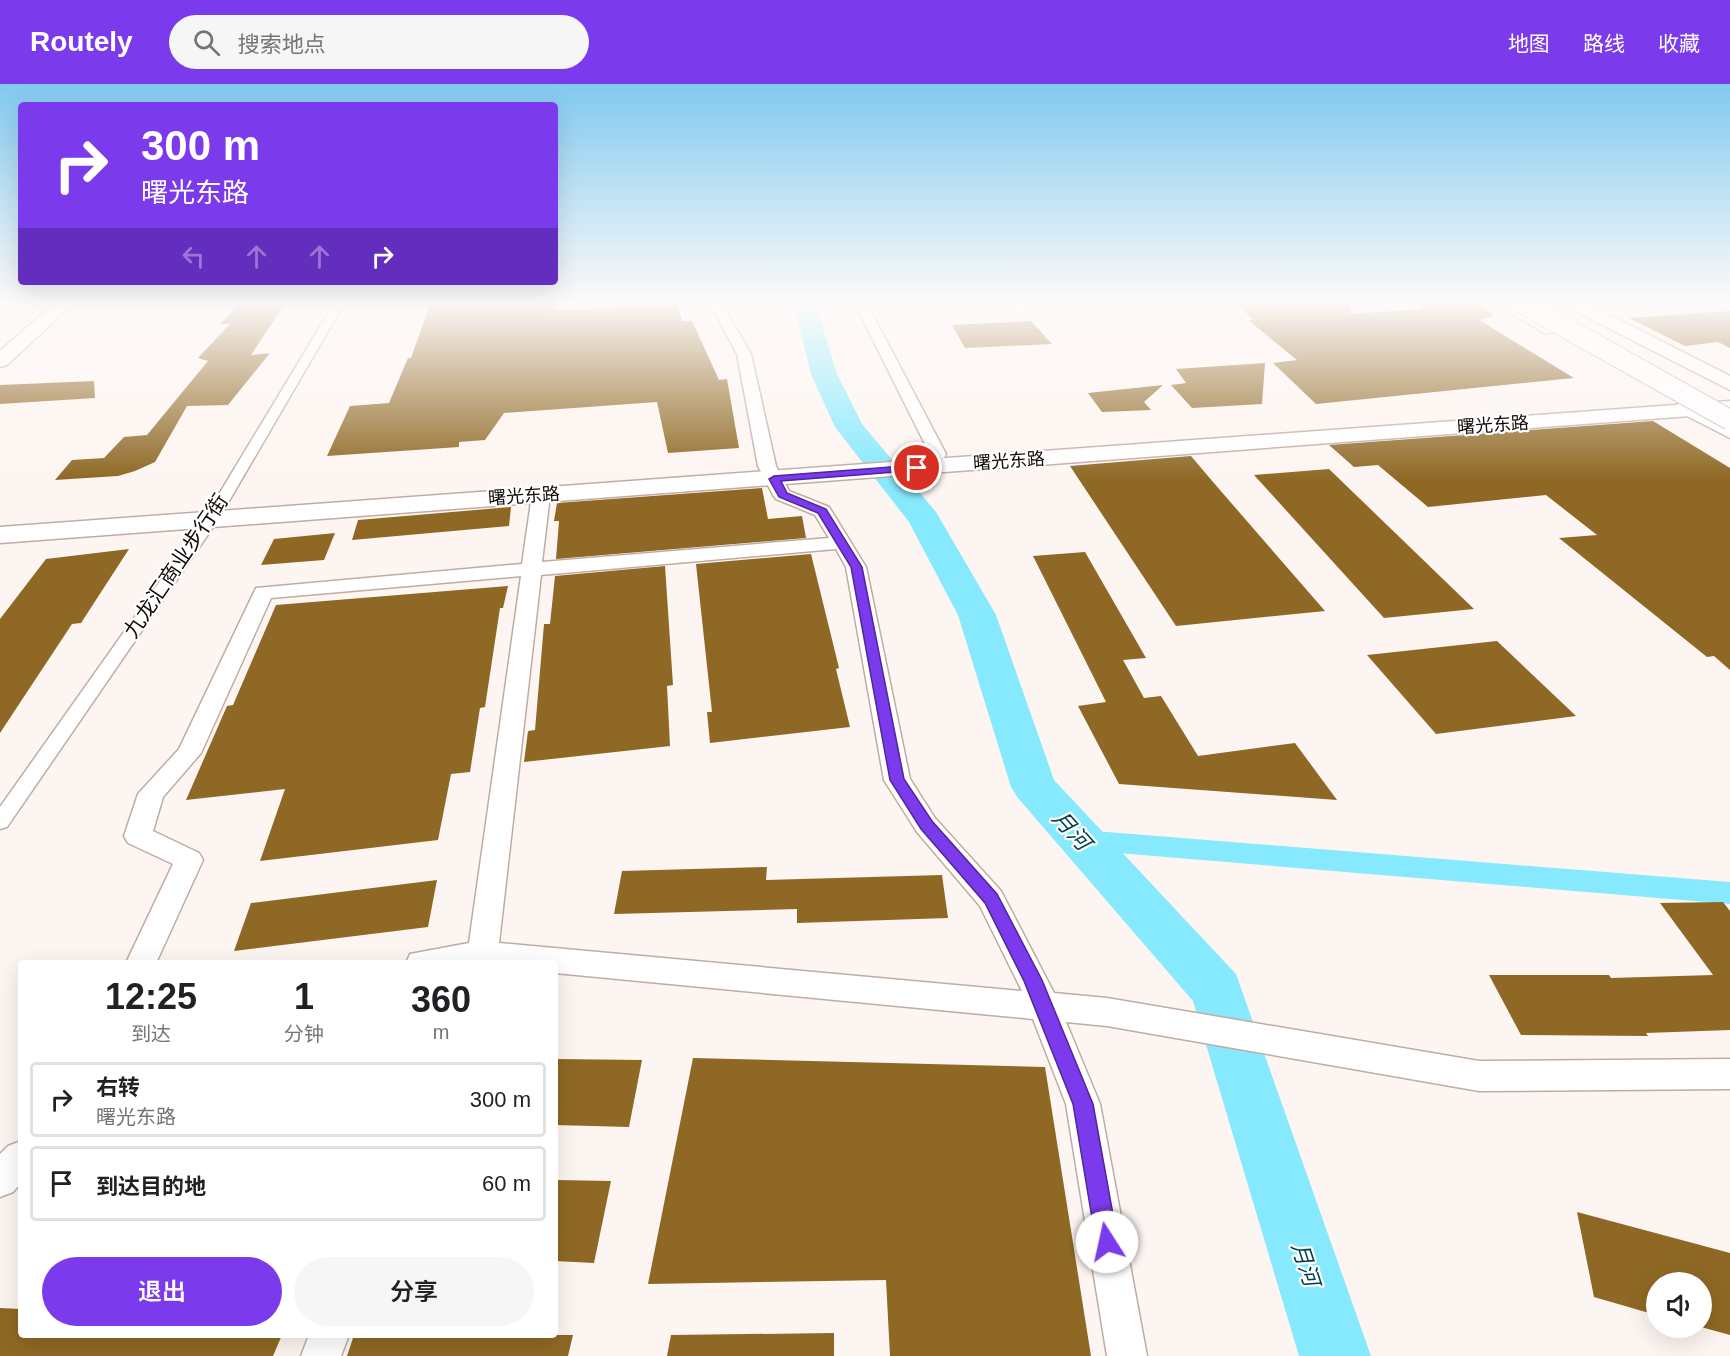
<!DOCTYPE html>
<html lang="zh">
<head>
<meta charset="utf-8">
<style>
	:root { --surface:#fff; --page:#f6f6f6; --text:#202124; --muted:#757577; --line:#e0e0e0; --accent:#7c3aed }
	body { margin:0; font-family:Arial,"Noto Sans SC",sans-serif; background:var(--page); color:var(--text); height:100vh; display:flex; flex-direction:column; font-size:22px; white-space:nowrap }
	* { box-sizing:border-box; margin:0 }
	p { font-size:20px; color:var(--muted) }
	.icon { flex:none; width:33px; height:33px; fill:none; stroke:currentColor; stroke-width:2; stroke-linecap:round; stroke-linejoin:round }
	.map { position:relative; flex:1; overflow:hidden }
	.details { position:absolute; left:18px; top:876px; width:540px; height:378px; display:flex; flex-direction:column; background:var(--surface); border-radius:6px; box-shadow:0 6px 24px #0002 }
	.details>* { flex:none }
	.guide { position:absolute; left:18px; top:18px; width:540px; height:183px; border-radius:6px; box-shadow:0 6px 24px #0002; background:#7c3aed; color:#fff; overflow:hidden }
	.fabs { position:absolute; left:1646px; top:1188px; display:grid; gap:12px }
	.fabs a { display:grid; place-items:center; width:66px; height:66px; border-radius:50%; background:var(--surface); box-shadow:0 6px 24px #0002; font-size:30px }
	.pin { position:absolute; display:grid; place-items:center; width:51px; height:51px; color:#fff; margin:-26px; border:3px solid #fff; border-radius:50%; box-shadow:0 2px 6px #0007 }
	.me { position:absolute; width:66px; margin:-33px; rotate:350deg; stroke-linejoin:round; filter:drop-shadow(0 0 4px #0008) }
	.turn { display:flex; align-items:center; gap:21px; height:126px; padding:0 24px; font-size:27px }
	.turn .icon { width:78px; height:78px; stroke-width:2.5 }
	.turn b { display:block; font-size:42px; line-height:51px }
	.lanes { display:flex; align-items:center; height:57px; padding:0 24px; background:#0003; justify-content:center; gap:30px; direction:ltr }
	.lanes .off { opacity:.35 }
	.eta { display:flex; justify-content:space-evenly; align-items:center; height:102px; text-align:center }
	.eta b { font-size:36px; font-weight:600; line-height:42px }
	.primary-button { display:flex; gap:12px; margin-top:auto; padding:12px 24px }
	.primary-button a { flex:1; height:69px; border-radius:36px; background:var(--accent); color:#fff; font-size:24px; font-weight:600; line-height:69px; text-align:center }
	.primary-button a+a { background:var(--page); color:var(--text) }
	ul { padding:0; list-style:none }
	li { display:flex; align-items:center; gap:18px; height:75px; margin:0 12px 9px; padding:0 12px; border:3px solid var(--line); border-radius:6px }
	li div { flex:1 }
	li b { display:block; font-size:22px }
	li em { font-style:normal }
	header { display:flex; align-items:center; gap:36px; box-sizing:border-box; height:84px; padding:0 30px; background:var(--accent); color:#fff }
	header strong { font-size:28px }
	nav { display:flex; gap:33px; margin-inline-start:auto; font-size:21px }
	.search { width:420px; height:54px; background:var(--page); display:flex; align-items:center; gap:15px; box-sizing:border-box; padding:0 21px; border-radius:33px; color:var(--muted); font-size:22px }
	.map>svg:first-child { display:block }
</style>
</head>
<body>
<header>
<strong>Routely</strong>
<div class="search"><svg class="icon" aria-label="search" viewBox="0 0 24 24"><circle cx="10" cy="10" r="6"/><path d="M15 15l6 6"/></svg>搜索地点</div>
<nav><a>地图</a><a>路线</a><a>收藏</a></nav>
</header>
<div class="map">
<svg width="1730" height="1272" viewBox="0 0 1730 1272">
	<rect width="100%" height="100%" fill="#fdf5f1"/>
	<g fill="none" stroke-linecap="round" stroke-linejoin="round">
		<path fill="#86e9fd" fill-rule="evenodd" d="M 1082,746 L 1730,798 L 1730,820 L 1082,766 L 1072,763 L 1068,756 L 1072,749 Z"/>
		<path fill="#86e9fd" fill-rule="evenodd" d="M 793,218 L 815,218 L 837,290 L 862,340 L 936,428 L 996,531 L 1054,696 L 1236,890 L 1371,1272 L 1299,1272 L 1193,917 L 1018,714 L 1011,703 L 958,531 L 909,438 L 835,343 L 811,290 Z"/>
	</g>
	<path fill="#8e6824" d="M 240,218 L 286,218 L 251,271 L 270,269 L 228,321 L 187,322 L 155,378 L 135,387 L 118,392 L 55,396 L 72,376 L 104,374 L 124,353 L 147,351 L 208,277 L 198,274 L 230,240 L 220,240 Z
		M 431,218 L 556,218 L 555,226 L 678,220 L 682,237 L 692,237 L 719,296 L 727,295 L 739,364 L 668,369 L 657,318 L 504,329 L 485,356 L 459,358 L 459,363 L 327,372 L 350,322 L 389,319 L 408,274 L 411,274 Z
		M 1236,218 L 1350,218 L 1351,230 L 1422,225 L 1419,218 L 1478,218 L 1494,232 L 1479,236 L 1574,294 L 1316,320 L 1273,279 L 1297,276 L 1248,236 L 1253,236 Z
		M 1730,227 L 1730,264 L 1718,258 L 1685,262 L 1629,234 Z
		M 1031,237 L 1052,260 L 965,264 L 952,241 Z
		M 1265,279 L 1262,320 L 1192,324 L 1171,301 L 1186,299 L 1176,285 Z
		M 94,297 L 95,314 L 0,320 L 0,301 Z
		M 1163,301 L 1144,318 L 1151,326 L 1102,328 L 1088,309 Z
		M 1653,337 L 1730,384 L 1730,586 L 1714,572 L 1707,573 L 1559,454 L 1597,451 L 1546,411 L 1428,423 L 1378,381 L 1354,383 L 1329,361 Z
		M 1191,372 L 1213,398 L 1325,527 L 1176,542 L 1070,382 Z
		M 1329,385 L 1474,525 L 1384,534 L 1254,391 Z
		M 762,404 L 768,435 L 802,432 L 806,454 L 556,475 L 559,437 L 554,437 L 557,419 Z
		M 511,423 L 509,442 L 352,456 L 358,436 Z
		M 335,449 L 324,476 L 261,481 L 274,455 Z
		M 129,465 L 81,539 L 72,540 L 0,649 L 0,535 L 46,475 Z
		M 1085,468 L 1146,574 L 1123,576 L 1144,614 L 1161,612 L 1198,672 L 1295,659 L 1337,716 L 1119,700 L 1078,622 L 1106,618 L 1033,472 Z
		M 811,470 L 839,584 L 836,585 L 850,643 L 710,659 L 707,628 L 712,628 L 696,480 Z
		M 665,482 L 673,601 L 667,602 L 670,662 L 524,678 L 528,647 L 535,646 L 544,540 L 550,540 L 555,492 Z
		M 508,502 L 503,524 L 500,524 L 485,623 L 480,624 L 470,688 L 451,690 L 438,756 L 260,777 L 285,705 L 186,716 L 227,622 L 233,621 L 276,521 Z
		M 1497,557 L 1576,632 L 1436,650 L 1367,571 Z
		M 767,783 L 766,796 L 942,791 L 948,834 L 797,839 L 797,825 L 614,830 L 622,787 Z
		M 437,796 L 428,843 L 234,867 L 251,819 Z
		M 1723,818 L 1730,827 L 1730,946 L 1646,949 L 1648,952 L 1521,951 L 1489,891 L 1609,891 L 1611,894 L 1713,891 L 1660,819 Z
		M 693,974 L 1045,983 L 1091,1272 L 890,1272 L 886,1196 L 648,1200 Z
		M 555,975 L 642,976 L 629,1043 L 555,1041 Z
		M 555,1096 L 611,1097 L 594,1179 L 555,1177 Z
		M 1577,1128 L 1730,1169 L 1730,1251 L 1701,1243 L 1701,1198 L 1656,1198 L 1656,1231 L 1594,1213 Z
		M 0,1224 L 21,1225 L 21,1251 L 282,1251 L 273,1272 L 0,1272 Z
		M 834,1249 L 834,1272 L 667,1272 L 671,1251 Z
		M 354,1251 L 573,1251 L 568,1272 L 347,1272 Z"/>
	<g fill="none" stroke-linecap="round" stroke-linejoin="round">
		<defs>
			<path id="pedestrian" d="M 335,218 L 345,218 L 218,436 L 7,743 L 0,745 L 0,723 L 204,435 Z"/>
			<path id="minor" d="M 709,218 L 721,218 L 751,270 L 776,382 L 789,407 L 829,423 L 866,483 L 910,695 L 935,734 L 1001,807 L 1054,909 L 1107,914 L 1479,977 L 1730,975 L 1730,1005 L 1479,1007 L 1107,942 L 1066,938 L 1100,1020 L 1147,1272 L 1107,1272 L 1066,1020 L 1033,935 L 555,889 L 555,879 L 406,879 L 410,870 L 469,859 L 521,492 L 271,514 L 201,669 L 163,713 L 153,747 L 199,769 L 203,776 L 156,879 L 126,879 L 173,780 L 128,759 L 124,752 L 138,710 L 179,665 L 256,504 L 522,480 L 532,411 L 541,406 L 550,411 L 542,478 L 829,454 L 815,431 L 776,415 L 773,411 L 758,382 L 737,270 ZM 836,465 L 846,483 L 884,696 L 917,748 L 980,822 L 1022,907 L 499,859 L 541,491 Z
				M 854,218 L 866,218 L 946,370 L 944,374 L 932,374 Z
				M 21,1057 L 21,1099 L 13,1108 L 0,1113 L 0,1070 L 8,1062 Z
				M 309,1251 L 349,1251 L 341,1272 L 301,1272 Z"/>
			<path id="secondary" d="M 56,218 L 75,218 L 7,281 L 0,283 L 0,267 Z
				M 1730,317 L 1730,329 L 0,459 L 0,443 Z"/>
			<path id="primary" d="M 1494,218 L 1515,218 L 1560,245 L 1558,249 L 1544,249 Z
				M 1562,218 L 1584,218 L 1730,292 L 1730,306 L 1565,222 Z
				M 1687,317 L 1730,338 L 1730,354 L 1679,328 L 1676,323 L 1679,318 Z"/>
		</defs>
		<use href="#pedestrian" stroke="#c0aca3" stroke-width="3"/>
		<use href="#minor" stroke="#c0aca3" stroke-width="3"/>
		<use href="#secondary" stroke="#c0aca3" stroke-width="3"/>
		<use href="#primary" stroke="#c0aca3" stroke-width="3"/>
		<use href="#pedestrian" fill="#fff" fill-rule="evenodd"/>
		<use href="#minor" fill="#fff" fill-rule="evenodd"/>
		<use href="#secondary" fill="#fff" fill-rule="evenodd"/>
		<use href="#primary" fill="#fff" fill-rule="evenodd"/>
		<defs>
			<path id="trunk-bridge" d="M 1520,218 L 1730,336"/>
		</defs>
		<use href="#trunk-bridge" stroke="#c0aca3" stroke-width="22" stroke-linecap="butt"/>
		<use href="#trunk-bridge" stroke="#fff" stroke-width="20"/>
	</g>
	<linearGradient id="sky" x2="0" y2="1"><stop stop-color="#81c9f0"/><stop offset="0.55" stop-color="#fefaf9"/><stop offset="1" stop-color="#fefaf9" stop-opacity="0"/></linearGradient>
	<rect width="1730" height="396" fill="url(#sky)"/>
	<path fill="#7c3aed" stroke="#51269a" stroke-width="1.5" d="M 917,381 L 920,382 L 920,386 L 781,397 L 787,409 L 826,425 L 862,483 L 904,695 L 932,737 L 997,810 L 1042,896 L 1093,1020 L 1118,1158 L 1115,1165 L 1107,1168 L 1099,1165 L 1096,1158 L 1073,1020 L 1024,897 L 985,819 L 921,745 L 890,696 L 851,483 L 818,429 L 779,413 L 769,395 L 774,392 Z"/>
	<g text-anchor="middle" stroke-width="4.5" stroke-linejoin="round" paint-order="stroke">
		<g font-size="18" fill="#120b08" stroke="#fff">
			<text transform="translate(1493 341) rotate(-4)" y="6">曙光东路</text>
			<text transform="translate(1009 377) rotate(-4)" y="6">曙光东路</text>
			<text transform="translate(524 412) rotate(-4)" y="6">曙光东路</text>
		</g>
		<g font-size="21" fill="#120b08" stroke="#fff">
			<text transform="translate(176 482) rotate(-56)" y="7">九龙汇商业步行街</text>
		</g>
		<g font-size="22" font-style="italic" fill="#00414c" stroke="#fff">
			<text transform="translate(1072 746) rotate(48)" y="8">月河</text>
			<text transform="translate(1306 1180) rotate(72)" y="8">月河</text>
		</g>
	</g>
</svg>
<div class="fabs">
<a><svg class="icon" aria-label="sound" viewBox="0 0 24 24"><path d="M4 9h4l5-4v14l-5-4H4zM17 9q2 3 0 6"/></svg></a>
</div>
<div class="pin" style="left:917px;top:384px;background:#d93025"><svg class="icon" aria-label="arrive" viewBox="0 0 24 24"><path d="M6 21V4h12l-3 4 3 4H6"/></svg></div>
<svg class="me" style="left:1107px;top:1158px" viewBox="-20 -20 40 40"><circle r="19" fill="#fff"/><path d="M0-13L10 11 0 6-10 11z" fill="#7c3aed"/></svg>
<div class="guide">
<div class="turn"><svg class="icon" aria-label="right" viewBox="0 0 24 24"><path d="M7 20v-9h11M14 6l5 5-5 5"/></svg><div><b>300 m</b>曙光东路</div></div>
<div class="lanes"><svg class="icon off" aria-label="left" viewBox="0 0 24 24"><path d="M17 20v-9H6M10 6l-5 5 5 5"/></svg><svg class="icon off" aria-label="ahead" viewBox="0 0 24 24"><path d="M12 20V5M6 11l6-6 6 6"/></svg><svg class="icon off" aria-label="ahead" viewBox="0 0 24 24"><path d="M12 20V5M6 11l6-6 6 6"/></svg><svg class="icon" aria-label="right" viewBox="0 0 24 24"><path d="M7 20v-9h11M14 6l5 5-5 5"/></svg></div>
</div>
<section class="details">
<div class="eta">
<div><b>12:25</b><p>到达</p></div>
<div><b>1</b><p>分钟</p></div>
<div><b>360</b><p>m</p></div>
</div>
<ul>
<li><svg class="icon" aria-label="right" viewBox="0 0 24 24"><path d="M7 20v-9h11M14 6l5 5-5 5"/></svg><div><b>右转</b><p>曙光东路</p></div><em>300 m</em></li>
<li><svg class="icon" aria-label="arrive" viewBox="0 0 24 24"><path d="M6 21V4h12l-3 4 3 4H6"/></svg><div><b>到达目的地</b></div><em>60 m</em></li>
</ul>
<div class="primary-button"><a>退出</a><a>分享</a></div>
</section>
</div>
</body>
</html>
